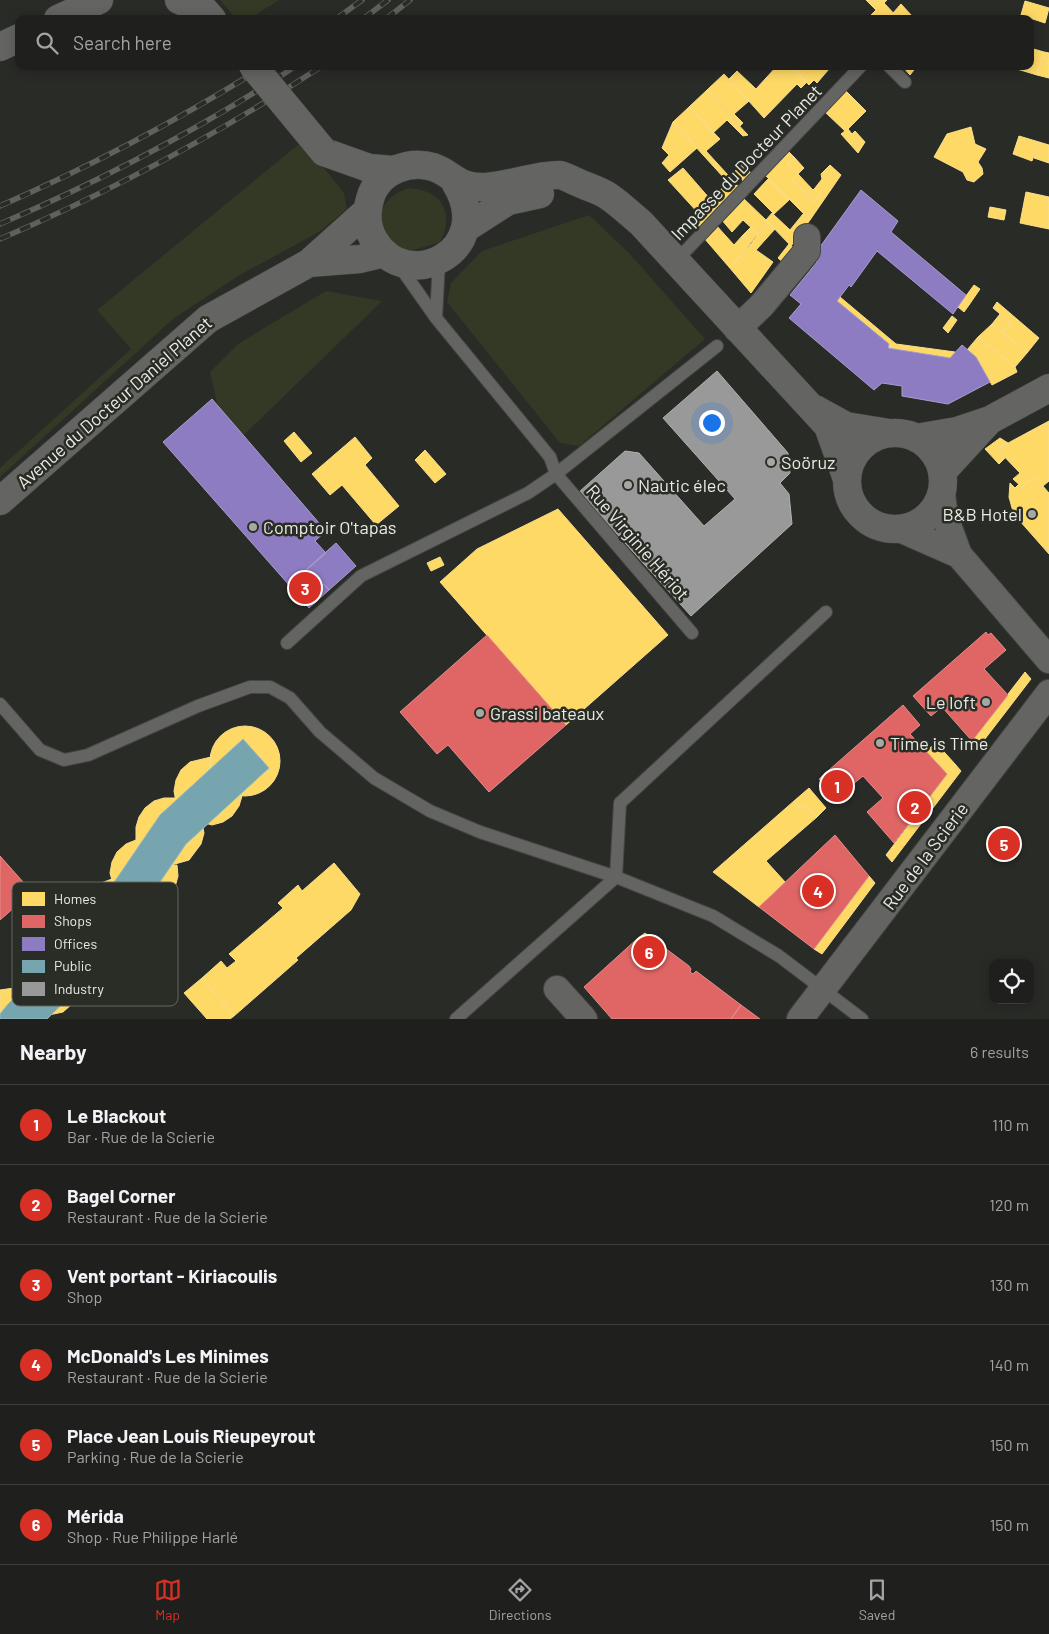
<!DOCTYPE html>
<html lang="en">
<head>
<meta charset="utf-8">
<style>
	body { margin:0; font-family:Barlow,sans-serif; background:#272826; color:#f1f3f6 }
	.controls { position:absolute; right:15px; bottom:15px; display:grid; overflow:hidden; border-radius:10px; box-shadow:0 2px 12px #0003 }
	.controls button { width:45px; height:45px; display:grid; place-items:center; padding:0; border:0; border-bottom:1px solid #3c3e3b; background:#1f201d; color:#f1f3f6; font:25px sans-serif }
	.you { position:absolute; left:711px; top:422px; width:18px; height:18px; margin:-12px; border:4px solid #fff; border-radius:50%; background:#1a73e8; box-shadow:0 0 0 8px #1a73e833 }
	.badge { display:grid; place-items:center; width:32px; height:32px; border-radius:50%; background:#d93025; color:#fff; font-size:16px; font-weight:700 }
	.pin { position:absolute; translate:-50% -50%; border:2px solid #fff; box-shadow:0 1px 5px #0006 }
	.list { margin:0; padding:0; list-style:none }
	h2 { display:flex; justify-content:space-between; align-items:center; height:65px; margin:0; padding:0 20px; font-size:21px }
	h2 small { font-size:16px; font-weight:400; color:#a1a3a4 }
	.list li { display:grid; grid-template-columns:32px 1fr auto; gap:15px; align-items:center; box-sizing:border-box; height:80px; padding:0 20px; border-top:1px solid #3c3e3b }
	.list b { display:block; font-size:19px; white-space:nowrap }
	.list p { margin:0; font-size:16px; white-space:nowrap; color:#a1a3a4 }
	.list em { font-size:16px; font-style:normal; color:#a1a3a4 }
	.icon { flex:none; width:28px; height:28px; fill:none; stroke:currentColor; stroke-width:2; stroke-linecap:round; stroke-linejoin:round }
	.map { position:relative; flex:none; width:1049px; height:1019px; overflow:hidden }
	.search { position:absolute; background:#1f201d; box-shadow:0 2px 12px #0003; left:15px; right:15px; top:15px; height:55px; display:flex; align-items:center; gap:12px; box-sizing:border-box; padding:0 18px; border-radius:10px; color:#a1a3a4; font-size:19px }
	.sheet { height:545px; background:#1f201d }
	nav { display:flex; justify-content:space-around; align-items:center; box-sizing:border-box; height:70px; border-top:1px solid #3c3e3b; background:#1f201d; font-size:14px; color:#a1a3a4 }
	nav a { display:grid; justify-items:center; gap:2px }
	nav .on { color:#d93025 }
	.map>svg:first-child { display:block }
	.green { fill:#333925 }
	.homes { fill:#ffd966; stroke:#f8de8c }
	.shops { fill:#e06666; stroke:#e38e8c }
	.offices { fill:#8e7cc3; stroke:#a99dce }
	.public { fill:#76a5af; stroke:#98bac0 }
	.industry { fill:#999; stroke:#b1b2b0 }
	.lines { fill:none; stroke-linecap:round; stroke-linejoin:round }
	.service-casing { stroke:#454743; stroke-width:14 }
	.minor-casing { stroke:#454743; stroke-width:28 }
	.tertiary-casing { stroke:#454743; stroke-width:29 }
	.service { stroke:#646562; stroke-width:12 }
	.minor { stroke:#646562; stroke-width:26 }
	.tertiary { stroke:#646562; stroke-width:28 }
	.rail-casing { stroke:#5f615e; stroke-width:5.5 }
	.rail { stroke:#2a2d25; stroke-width:4; stroke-dasharray:11; stroke-linecap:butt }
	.tertiary-bridge-casing { stroke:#454743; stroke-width:29; stroke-linecap:butt }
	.tertiary-bridge { stroke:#646562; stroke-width:28 }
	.poi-dot { fill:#a6a8a3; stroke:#2a2d25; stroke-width:2 }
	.labels { text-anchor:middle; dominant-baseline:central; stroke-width:5; stroke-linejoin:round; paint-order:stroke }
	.street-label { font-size:18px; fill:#e9ebe6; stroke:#2a2d25 }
	.poi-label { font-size:18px; fill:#e9ebe6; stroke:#2a2d25; text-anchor:start }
	.key { fill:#2a2d25; stroke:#63665f; stroke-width:1 }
	.key-label { font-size:14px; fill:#e9ebe6 }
</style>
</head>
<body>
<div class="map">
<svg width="1049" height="1019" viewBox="0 0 1049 1019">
	<rect width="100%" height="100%" fill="#292b27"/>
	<!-- green -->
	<path class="green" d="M220,0H279L249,19H236Z
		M299,144L315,157L344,193L347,209L319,232L238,276L173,319L0,477V468L131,349L97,310Z
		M409,188C442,190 455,213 440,242L404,253C371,237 372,199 409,188Z
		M589,215L629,253L705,339L579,446L560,443L447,302L451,283L482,251Z
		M326,291L382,301L243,436L218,407L210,372L238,344Z"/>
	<!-- homes -->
	<path class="homes" d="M866,0H887L884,3L899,19H867L876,10Z
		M1025,1L1049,8L1045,23L1021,15Z
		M901,4L912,16L909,19H899L893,13Z
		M1030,48L1044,52L1037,75L1007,66H1030Z
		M1044,52L1049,53V78L1037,75Z
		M777,66H790L807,82L801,88L797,84L764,118L729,79L737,71L756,89Z
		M793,66H826L829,69L817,83L814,80L809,85L792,68Z
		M902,66H917L910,75Z
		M724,74L749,101L734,114L743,123L740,126L707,90Z
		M707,90L731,117L748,135L743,136L727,120L713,133L689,107Z
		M846,91L866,111L848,129L852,134L855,131L865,142L858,153L841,134L845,131L825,112Z
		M689,107L720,139L706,151L738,186L735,190L673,122Z
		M673,122L697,148L670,172L662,163L669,155L662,148Z
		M971,127L975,144L986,149L978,162L982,168L983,174L974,182L967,180L963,172L934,157L947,134Z
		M1019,136L1039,142L1032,161L1013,154Z
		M1039,142L1049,145V163L1034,158Z
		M788,151L794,157L787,164L798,174L792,180L814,202L821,194L815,188L822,179L821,174L830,165L841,175L810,220L764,174Z
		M794,157L804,168L798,174L787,164Z
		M743,164L751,173L743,181L734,172Z
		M683,168L717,207L698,230L692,224L700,215L668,180Z
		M798,174L813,190L815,188L821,194L814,202L792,180Z
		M768,179L789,200L774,214L754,194Z
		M728,182L735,190L717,207L711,199Z
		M1026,192L1049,197V229L1020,223Z
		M742,197L768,222L758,234L743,220L732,232L721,219Z
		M990,207L1006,210L1004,220L988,217Z
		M772,213L790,230L803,214L810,220L791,246L766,220Z
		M768,222L775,229L756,250L773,262L751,293L729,267L743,254Z
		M716,225L734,245L743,235L751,242L743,254L729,267L704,238Z
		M751,227L758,234L751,242L743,235Z
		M789,244L798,251L787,266L778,258Z
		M974,285L980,289L969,305L963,300Z
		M840,297L896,344L955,352L950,358L888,348L889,344L837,301Z
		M963,300L969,305L964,312L958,307Z
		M997,302L1039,338L1027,353L1003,333L1011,323L993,308Z
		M1000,314L1011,323L1003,333L992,324Z
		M952,316L957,320L948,333L943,328Z
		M992,324L1027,353L1015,367L978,337Z
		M978,337L1015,367L1017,372L992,385L976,357L967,350Z
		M1049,421V481L1043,486L1034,476L1022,487L1013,479L1020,473L997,449Z
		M294,432L312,453L301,462L284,441Z
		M355,437L372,458L365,465L399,506L376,525L342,485L330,495L312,474Z
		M1000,438L1008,443L997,449L1005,458L999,464L985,449Z
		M425,450L446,474L435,483L415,460Z
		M1034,476L1049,493V554L1019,520L1012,508L1009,497L1010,483L1015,488L1019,484L1022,487Z
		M558,509L668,635L566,725L440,582L477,549Z
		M440,557L444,565L431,571L427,563Z
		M1025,672L1031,679L978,748L972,741Z
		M210 761a35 35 0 1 1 70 0a35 35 0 1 1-70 0Z
		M936,743L955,764L947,774L926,751Z
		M211,757L210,764L213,775L219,785L229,792L242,796L239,806L232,816L223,822L212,825L190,819L182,812L176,802L174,791L176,780L181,770L190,762Z
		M955,764L961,771L892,862L886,855Z
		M809,788L826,808L817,817L806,805L801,809L794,801Z
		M164,798H175L182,812L190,819L202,823L204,833L201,844L189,860L168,866L147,858L136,840V827L139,817L145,808L154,801Z
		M794,801L801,809L806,805L817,817L766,861L786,883L759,907L713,872Z
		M136,840L147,858L168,866L177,865L178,876L175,887L169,897L150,906H138L127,902L118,894L113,884L110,873L112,862L117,852L126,844Z
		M334,863L360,894L351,910L296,958L298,960L234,1016L202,978L221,961L227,968L236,961L229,954L283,908L278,903L298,885L302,891Z
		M869,876L875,883L822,954L814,949Z
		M112,879L118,894L127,902L138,906H150V917L147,928L140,937L131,943L120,946L98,940L90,932L85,919L86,900L92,890L101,883Z
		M645,933L653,939L648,946L638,938Z
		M48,952L50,963L55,972L64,980L78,984L76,995L71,1005L63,1012L44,1016L31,1013L22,1006L14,988L15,976L19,966L37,953Z
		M202,978L234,1016L230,1019H207L184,993Z
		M14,988L22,1006L31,1013L44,1016V1019H0V990Z"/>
	<!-- shops -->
	<path class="shops" d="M986,632L988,635L991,633L1006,650L984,669L1008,695L972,741L942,707L931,716L913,696Z
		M487,635L566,725L489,792L448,745L437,754L400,712Z
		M903,705L920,725L910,734L947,774L894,843L867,812L883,798L863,776L847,789L829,770Z
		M829,770L847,789L836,799L819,779Z
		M835,835L869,876L814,949L759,907Z
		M0,856L32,892L0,920Z
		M638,938L648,946L653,939L689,966L691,969L690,972L693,974L696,971L741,1005L731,1019H612L584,987Z
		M741,1005L760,1019H731Z"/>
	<!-- offices -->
	<path class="offices" d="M861,190L898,221L891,232L966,295L953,314L877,251L851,287L849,285L837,301L889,344L888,348L950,358L962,345L976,357L990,382L948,404L902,396V386L882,383L874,390L789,318L801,304L790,295L817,262L812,258Z
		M212,399L326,531L315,541L326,553L289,585L163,442Z
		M336,543L356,566L329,590L324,584L301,599L289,585Z
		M324,584L329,590L309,608L301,599Z"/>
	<!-- public -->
	<path class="public" d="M243,739L269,768L186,844L106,961L47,1019H0V1014L8,1004L76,938L160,815Z"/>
	<!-- industry -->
	<path class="industry" d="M717,371L788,453L790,473L780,483L789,494L792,524L691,616L579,492L625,451L639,453L704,526L735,499L663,418Z"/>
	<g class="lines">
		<defs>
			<path id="service" d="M889,66L905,82
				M676,261L861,66
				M398,264L436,318L550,457L556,474L692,633
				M436,318L439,261
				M287,643L361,576L528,493L556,474L717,346
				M0,704L40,750L64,760L88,755L198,706L250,687H270L290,698L320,732L374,778L430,811L480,832L616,877L713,916L779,956L862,1019
				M456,1019L616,877L620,803L826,612"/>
			<path id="minor" d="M737,329L762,305L807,251V237
				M942,495L945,517L959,555L1049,660
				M900,529L959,555
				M557,989L584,1019
				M800,1019L1049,693"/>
			<path id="tertiary" d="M179,0L205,11L212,19
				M58,19L99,0
				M0,47L19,38
				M324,152L369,168L394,170
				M455,182C498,251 406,296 374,240C365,225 366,209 372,193C382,170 410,160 433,167C454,174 456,188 485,187C507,186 539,174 560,175C565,176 572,180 577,182C587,187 599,190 608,196C620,204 630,214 641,223L828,426L847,479
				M466,228L508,201L540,194
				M309,263L360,259L385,253
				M815,409L846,426L889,433
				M847 481a48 48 0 1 1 96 0a48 48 0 1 1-96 0Z
				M916,438L957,431L990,420L1049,388
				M943,471L987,423
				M0,501L208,319L309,263L367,211"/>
		</defs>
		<!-- service casing -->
		<use href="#service" class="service-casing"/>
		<!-- minor casing -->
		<use href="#minor" class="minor-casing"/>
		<!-- tertiary casing -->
		<use href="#tertiary" class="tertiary-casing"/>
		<!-- service -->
		<use href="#service" class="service"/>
		<!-- minor -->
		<use href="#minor" class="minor"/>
		<!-- tertiary -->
		<use href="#tertiary" class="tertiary"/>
		<defs>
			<path id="rail" d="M336,19L362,0
				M363,19L388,0
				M386,19L410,0
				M0,206C92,166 180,119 265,66
				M0,224C103,180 202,128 296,66
				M0,239C112,191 220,133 322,66"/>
		</defs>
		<!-- rail casing -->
		<use href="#rail" class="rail-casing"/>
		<!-- rail -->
		<use href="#rail" class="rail"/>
		<defs>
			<path id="tertiary-bridge" d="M253,66L324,152"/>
		</defs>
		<!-- tertiary-bridge casing -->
		<use href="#tertiary-bridge" class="tertiary-bridge-casing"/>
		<!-- tertiary-bridge -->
		<use href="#tertiary-bridge" class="tertiary-bridge"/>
	</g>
	<!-- markers -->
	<g class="poi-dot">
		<circle cx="771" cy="462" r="5"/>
		<circle cx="628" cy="485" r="5"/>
		<circle cx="1032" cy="514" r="5"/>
		<circle cx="253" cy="527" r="5"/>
		<circle cx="986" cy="702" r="5"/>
		<circle cx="480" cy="713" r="5"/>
		<circle cx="880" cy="743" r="5"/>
	</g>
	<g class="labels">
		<!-- street labels -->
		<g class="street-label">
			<text transform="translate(746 162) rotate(-46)">Impasse du Docteur Planet</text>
			<text transform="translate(114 402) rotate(-41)">Avenue du Docteur Daniel Planet</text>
			<text transform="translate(638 542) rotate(49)">Rue Virginie Hériot</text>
			<text transform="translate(925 856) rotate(-53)">Rue de la Scierie</text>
		</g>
		<!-- poi labels -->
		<g class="poi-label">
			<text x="781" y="462">Soöruz</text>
			<text x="638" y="485">Nautic élec</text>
			<text x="1022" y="514" text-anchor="end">B&amp;B Hotel</text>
			<text x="263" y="527">Comptoir O'tapas</text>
			<text x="976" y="702" text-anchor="end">Le loft</text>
			<text x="490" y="713">Grassi bateaux</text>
			<text x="890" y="743">Time is Time</text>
		</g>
	</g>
	<!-- legend -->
	<rect x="12" y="882" width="166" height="124" rx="8" class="key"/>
	<rect x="22" y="892" width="23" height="14" fill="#ffd966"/>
	<rect x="22" y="915" width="23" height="13" fill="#e06666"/>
	<rect x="22" y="937" width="23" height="14" fill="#8e7cc3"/>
	<rect x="22" y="960" width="23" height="13" fill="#76a5af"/>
	<rect x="22" y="982" width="23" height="14" fill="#999"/>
	<g class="key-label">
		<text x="54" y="904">Homes</text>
		<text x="54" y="926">Shops</text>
		<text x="54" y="949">Offices</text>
		<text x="54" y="971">Public</text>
		<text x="54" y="994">Industry</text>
	</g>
</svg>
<div class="controls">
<button><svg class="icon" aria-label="locate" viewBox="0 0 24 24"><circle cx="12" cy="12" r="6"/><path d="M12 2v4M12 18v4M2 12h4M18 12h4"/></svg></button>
</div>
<div class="you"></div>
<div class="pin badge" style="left:837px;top:786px">1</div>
<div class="pin badge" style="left:915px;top:807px">2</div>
<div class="pin badge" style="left:305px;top:588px">3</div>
<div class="pin badge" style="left:818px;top:891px">4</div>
<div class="pin badge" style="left:1004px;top:844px">5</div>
<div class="pin badge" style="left:649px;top:952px">6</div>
<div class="search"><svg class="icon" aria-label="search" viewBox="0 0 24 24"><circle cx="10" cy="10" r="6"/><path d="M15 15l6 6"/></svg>Search here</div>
</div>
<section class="sheet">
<h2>Nearby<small>6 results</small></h2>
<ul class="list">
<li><span class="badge">1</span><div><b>Le Blackout</b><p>Bar · Rue de la Scierie</p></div><em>110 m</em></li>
<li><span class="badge">2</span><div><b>Bagel Corner</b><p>Restaurant · Rue de la Scierie</p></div><em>120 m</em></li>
<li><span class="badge">3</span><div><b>Vent portant - Kiriacoulis</b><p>Shop</p></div><em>130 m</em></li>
<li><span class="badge">4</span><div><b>McDonald's Les Minimes</b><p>Restaurant · Rue de la Scierie</p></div><em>140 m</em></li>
<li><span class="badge">5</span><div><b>Place Jean Louis Rieupeyrout</b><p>Parking · Rue de la Scierie</p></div><em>150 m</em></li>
<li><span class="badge">6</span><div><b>Mérida</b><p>Shop · Rue Philippe Harlé</p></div><em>150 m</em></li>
</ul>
</section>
<nav>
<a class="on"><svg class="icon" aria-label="map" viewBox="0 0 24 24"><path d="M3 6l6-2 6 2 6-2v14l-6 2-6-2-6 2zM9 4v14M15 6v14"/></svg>Map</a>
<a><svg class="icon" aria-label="directions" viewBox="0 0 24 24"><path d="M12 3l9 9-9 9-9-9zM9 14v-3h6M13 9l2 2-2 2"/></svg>Directions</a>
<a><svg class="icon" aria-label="saved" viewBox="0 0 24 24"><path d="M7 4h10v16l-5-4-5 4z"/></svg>Saved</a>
</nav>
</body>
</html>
